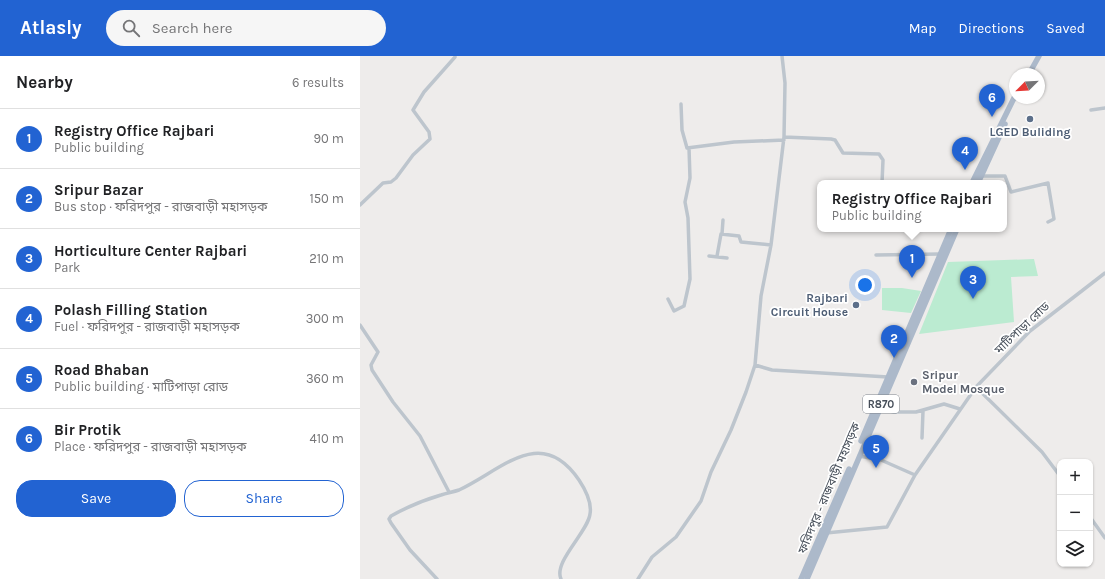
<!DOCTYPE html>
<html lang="en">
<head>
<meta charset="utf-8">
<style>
	body { margin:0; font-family:Karla,"Noto Sans Bengali",sans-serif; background:#f6f6f6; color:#202124 }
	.controls { position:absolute; right:12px; bottom:12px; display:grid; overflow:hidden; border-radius:8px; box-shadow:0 1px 3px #0004 }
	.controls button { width:36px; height:36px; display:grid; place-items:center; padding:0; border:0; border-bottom:1px solid #e0e0e0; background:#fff; color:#202124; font:20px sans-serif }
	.compass { position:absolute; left:649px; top:12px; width:36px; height:36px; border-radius:50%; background:#fff; box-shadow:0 1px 3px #0004; rotate:246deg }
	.you { position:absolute; left:505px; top:229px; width:14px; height:14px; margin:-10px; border:3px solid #fff; border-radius:50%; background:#1a73e8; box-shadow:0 0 0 6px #1a73e833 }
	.badge { display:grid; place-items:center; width:26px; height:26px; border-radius:50%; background:#2263d2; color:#fff; font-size:13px; font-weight:700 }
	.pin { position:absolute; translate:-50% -33px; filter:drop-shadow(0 1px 2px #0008) }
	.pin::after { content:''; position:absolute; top:21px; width:14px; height:12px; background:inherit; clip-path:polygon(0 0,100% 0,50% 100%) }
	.popup { position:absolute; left:457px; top:124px; width:190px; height:52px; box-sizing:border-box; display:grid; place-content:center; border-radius:8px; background:#fff; filter:drop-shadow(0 1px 3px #0005); font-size:13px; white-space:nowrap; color:#757577 }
	.popup b { font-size:15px; color:#202124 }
	.popup::after { content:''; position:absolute; left:50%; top:100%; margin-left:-8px; border:8px solid transparent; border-top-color:#fff }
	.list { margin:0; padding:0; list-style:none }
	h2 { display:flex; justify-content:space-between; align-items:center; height:52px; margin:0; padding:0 16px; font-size:17px }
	h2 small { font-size:13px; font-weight:400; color:#757577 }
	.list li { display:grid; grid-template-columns:26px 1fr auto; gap:12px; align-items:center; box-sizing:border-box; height:60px; padding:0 16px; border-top:1px solid #e0e0e0 }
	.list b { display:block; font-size:15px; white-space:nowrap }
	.list p { margin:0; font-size:13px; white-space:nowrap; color:#757577 }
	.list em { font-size:13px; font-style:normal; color:#757577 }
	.actions { display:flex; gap:8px; padding:12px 16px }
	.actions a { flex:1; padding:9px 0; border:1px solid #2263d2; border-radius:16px; text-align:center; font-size:14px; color:#2263d2 }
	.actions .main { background:#2263d2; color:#fff }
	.icon { flex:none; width:22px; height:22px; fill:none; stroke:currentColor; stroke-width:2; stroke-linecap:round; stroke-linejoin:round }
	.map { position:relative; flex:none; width:745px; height:523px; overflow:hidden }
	header { display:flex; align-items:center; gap:24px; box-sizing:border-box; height:56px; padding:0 20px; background:#2263d2; color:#fff }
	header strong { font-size:19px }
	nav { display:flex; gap:22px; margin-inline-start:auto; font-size:14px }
	.search { width:280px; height:36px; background:#f6f6f6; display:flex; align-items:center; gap:10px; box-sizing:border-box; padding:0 14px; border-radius:22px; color:#757577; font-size:15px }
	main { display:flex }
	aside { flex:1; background:#fff }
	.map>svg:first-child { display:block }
	.green { fill:#bbebd1 }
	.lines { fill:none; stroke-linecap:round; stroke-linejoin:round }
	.street { stroke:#bdc5cd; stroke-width:3.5 }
	.primary { stroke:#acb9ca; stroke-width:5.5 }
	.service-dot { fill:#5c6f8a; stroke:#fff; stroke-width:1.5 }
	.worship-dot { fill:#6b7280; stroke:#fff; stroke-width:1.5 }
	.labels { text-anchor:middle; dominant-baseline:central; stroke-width:3.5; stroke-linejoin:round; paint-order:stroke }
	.shield { fill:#fff; stroke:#7d828a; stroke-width:1 }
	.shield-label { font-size:11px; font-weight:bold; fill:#454d58 }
	.service-label { font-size:12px; font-weight:bold; fill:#4e5e75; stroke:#fff }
	.street-label { font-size:12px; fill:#454d58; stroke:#fff }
	.worship-label { font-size:12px; font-weight:bold; fill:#5b616d; stroke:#fff; text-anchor:start }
</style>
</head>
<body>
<header>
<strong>Atlasly</strong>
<div class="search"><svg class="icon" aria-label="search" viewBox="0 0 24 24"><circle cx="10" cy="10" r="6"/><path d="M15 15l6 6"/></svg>Search here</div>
<nav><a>Map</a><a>Directions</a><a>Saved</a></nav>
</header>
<main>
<aside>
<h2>Nearby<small>6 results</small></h2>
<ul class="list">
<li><span class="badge">1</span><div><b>Registry Office Rajbari</b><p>Public building</p></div><em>90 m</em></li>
<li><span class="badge">2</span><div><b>Sripur Bazar</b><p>Bus stop · ফরিদপুর - রাজবাড়ী মহাসড়ক</p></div><em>150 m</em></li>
<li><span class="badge">3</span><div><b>Horticulture Center Rajbari</b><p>Park</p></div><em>210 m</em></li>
<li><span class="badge">4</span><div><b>Polash Filling Station</b><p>Fuel · ফরিদপুর - রাজবাড়ী মহাসড়ক</p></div><em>300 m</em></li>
<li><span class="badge">5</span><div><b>Road Bhaban</b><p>Public building · মাটিপাড়া রোড</p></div><em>360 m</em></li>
<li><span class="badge">6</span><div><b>Bir Protik</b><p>Place · ফরিদপুর - রাজবাড়ী মহাসড়ক</p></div><em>410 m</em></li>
</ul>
<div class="actions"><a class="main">Save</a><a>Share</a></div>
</aside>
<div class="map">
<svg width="745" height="523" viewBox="0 0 745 523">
	<rect width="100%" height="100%" fill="#eeeceb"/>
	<!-- green -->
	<path class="green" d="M674,203L678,220L651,221L654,266L559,278L588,206Z
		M522,232H542L561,235L551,257L522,254Z"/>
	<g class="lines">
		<!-- street -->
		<path class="street" d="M321,48L322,74L327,92L374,86L424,84
			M731,54L745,52
			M424,81L471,83L475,84L483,97L519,98L523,104L522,127
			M621,120H645L651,136L688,127L694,163L688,166
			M0,149L23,127L31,126L36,122L53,99L70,83L69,76L53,54L64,36L95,1
			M362,178L363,164
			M516,199L580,198
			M349,200L367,202
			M357,200L361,178L379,180L381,186L411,189
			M308,243L314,255L324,250L330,223L328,162L325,146L330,122L329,92
			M0,269L18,296L11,309L12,314L33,346L60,380L89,436
			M395,309L412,314L528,321
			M616,331L682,396L700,420
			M519,352L534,356H556L584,348L600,353
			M562,382L563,355
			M499,400L521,404L555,419L616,331L670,275L745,217
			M730,461L745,482
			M466,477L527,471L555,419
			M77,523L50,494L31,467L29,463L31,460C47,451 64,444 81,439C87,437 93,436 99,434C142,414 181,368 219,424C225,433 232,447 230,458C228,476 193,506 201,523
			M278,523L292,501L316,481L341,445L351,416L371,374L386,336L395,309L401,240L411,189L424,81L425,27L422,0"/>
		<!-- primary -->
		<path class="primary" d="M669,18L679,0
			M612,127L655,40
			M618,127L645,68
			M501,385L591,173
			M441,523L489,413
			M447,523L597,173"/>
	</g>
	<!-- markers -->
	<g class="service-dot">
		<circle cx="670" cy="63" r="4"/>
		<circle cx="496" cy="249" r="4"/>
	</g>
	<circle class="worship-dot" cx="554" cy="326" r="4"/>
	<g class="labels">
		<!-- shield labels -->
		<rect class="shield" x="503" y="339" width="36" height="18" rx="3"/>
		<g class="shield-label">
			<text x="521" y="348">R870</text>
		</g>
		<!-- service labels -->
		<g class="service-label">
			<text x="670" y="76">LGED Buliding</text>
			<text x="488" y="242" text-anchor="end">Rajbari<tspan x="488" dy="14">Circuit House</tspan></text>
		</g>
		<!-- street labels -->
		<g class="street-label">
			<text transform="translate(662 272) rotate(-43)">মাটিপাড়া রোড</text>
			<text transform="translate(469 432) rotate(-67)">ফরিদপুর - রাজবাড়ী মহাসড়ক</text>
		</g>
		<!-- worship labels -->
		<g class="worship-label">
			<text x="562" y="319">Sripur<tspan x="562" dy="14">Model Mosque</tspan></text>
		</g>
	</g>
</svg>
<div class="controls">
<button>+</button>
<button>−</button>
<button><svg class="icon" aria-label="layers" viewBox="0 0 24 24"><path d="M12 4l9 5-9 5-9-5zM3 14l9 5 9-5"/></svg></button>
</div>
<svg class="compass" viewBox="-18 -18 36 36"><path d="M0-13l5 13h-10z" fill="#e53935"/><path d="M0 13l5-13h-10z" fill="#757577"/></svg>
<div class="you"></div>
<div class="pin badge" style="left:552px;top:222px">1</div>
<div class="popup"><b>Registry Office Rajbari</b>Public building</div>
<div class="pin badge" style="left:534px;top:302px">2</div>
<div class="pin badge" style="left:613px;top:243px">3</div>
<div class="pin badge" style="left:605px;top:114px">4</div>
<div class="pin badge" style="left:516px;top:412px">5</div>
<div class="pin badge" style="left:632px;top:61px">6</div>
</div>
</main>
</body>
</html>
